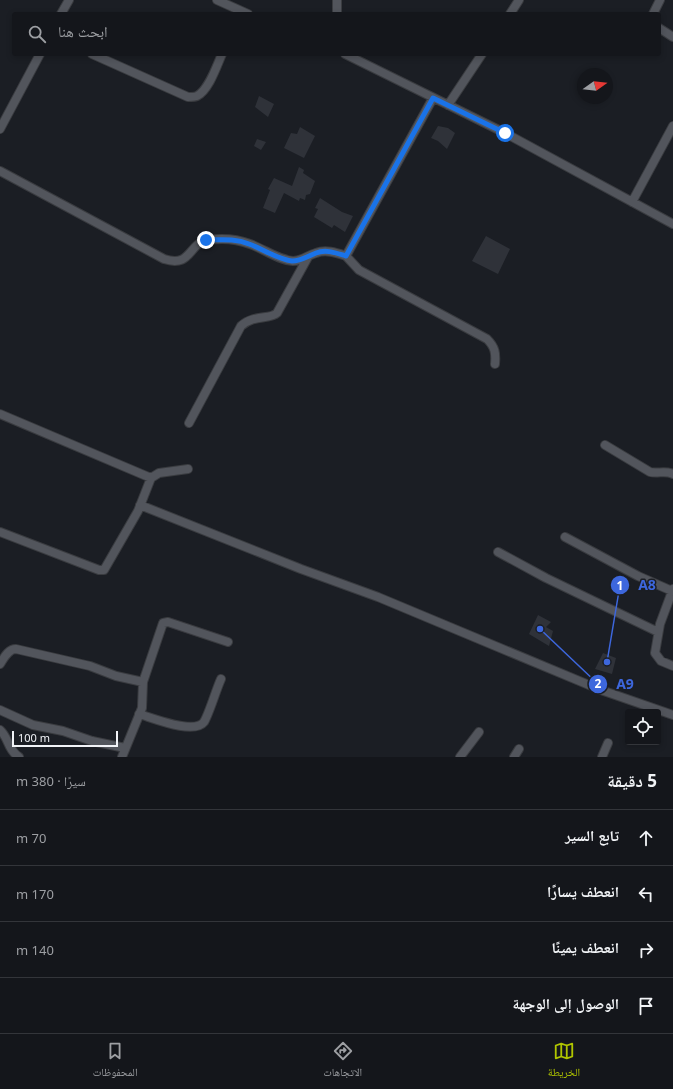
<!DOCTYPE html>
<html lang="ar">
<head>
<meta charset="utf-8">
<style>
	body { margin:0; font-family:"Noto Sans","Noto Naskh Arabic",sans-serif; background:#212328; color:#f1f3f6; direction:rtl }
	.controls { position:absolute; right:12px; bottom:12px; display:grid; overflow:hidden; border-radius:4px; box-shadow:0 2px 6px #0003 }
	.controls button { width:36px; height:36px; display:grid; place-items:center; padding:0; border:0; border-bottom:1px solid #33353a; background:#14161b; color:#f1f3f6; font:20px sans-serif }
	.compass { position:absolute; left:577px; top:68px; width:36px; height:36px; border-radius:50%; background:#14161b; box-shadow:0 2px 6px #0003; rotate:75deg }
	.scale { position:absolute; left:12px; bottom:10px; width:106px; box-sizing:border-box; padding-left:4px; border:2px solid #f1f3f7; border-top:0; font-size:11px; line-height:14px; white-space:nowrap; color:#f1f3f7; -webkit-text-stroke:3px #1b1e24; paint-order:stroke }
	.stop { position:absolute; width:12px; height:12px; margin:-9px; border:3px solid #1a73e8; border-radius:50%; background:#fff }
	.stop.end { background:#1a73e8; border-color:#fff; box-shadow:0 1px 4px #0008 }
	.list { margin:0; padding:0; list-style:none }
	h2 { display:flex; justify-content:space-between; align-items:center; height:52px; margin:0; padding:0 16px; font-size:17px }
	h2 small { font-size:13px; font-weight:400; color:#9d9fa3 }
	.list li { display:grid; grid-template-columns:26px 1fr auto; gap:12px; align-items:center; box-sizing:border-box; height:56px; padding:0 16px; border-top:1px solid #33353a }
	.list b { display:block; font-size:15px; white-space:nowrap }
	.list em { font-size:13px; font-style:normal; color:#9d9fa3 }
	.icon { flex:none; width:22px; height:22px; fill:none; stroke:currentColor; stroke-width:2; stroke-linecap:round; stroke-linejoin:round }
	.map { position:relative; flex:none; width:673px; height:757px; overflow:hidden; direction:ltr }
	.search { position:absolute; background:#14161b; box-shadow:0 2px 6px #0003; left:12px; right:12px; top:12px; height:44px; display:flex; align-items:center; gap:10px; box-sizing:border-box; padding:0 14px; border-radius:4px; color:#9d9fa3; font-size:15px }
	.sheet { height:276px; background:#14161b }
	nav { display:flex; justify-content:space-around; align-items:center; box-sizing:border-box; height:56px; border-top:1px solid #33353a; background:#14161b; font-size:11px; color:#9d9fa3 }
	nav a { display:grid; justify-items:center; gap:2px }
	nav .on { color:#b0c500 }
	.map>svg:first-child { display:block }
	.building { fill:#2f3239 }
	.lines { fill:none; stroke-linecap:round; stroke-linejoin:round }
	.minor-casing { stroke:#3a3c40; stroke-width:10 }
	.minor { stroke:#52555c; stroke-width:8 }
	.route { stroke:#1a73e8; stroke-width:5 }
	.leader { fill:none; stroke:#3d67dd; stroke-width:1.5 }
	.callout-dot { fill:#3d67dd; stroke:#1b1e24; stroke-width:1.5 }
	.mark-label { font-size:12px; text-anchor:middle; font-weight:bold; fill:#fff }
	.callout-label { font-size:14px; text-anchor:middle; font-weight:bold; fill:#3d67dd; stroke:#1b1e24; stroke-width:3; stroke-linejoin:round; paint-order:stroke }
</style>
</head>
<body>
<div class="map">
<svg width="673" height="757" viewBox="0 0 673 757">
	<rect width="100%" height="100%" fill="#1b1e24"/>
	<!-- building -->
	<path class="building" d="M259,96L274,104L268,117L255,107Z
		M438,126L448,128L455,133L447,149L438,141L431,138Z
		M300,127L315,136L304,158L284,148L291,133L297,134Z
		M257,139L266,142L261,150L254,146Z
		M299,167L304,170L303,173L315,181L310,194L306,195L305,200L300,198L299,201L284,193L275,213L263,208L270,190L268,189L274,178L292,186Z
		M320,198L342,212L353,216L345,232L334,225L332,228L314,217L318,209L315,208Z
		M486,236L510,249L498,274L472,261Z
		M538,615L551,622L546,627L553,631L549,646L529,634Z
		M603,653L616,658L612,674L595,669Z"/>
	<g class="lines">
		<defs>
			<path id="minor" d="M217,0L248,14
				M337,0V14
				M61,14L69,0
				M510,14L519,0
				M653,14L660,0
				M659,28L673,37
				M92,54L188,97C190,97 195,97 197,96C209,90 217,65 222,54
				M345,54L505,133L673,224
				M433,98L346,256L359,270L487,339C495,347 496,353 495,364
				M448,105L482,54
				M0,129L40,54
				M0,171L164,259C192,268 188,243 208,240C221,238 237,239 250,244C264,249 278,260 293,261C302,261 308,255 316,253C326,249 337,253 346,256
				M632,202L673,126
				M0,414L151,478
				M189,423L241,326C254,314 270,320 277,313L308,257
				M605,445L650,472C658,474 665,470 673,474
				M140,505L301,569L378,597L601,690L673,715
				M0,532L99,570H104L138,511L151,478L159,473L188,469
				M565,537L638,576L672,591
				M498,552L546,578L658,632
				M673,589L660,624L655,653L661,661L673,666
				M0,664C4,658 8,649 16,649L90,666L116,676L143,682
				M0,710L33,725L63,731L92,741L125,748
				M139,714C153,718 194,735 204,722C209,714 216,690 221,679
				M0,730C9,738 7,749 19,757
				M122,757L142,708L143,682L163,623L168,622L228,642
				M460,757L479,732
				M514,757L519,749
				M602,757L608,743"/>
		</defs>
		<!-- minor casing -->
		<use href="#minor" class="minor-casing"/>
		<!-- minor -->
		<use href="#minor" class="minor"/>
	</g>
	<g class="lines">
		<!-- route -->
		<path class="route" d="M206,240C220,240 235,238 249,244C263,249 277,259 292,261C301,261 308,256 316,253C326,249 336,253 346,256L433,98L505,133"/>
	</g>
	<!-- callouts -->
	<path class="leader" d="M607 662L620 585M540 629L598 684"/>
	<g class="callout-dot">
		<circle cx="607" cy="662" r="4"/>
		<circle cx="540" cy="629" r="4"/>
		<circle cx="620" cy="585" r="10"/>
		<circle cx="598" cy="684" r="10"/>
	</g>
	<g class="mark-label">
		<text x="620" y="590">1</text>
		<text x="598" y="688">2</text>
	</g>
	<g class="callout-label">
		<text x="647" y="590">A8</text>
		<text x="625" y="689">A9</text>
	</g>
</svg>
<div class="controls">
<button><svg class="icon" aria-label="locate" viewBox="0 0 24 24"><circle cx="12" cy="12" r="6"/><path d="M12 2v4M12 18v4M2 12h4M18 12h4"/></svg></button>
</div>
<svg class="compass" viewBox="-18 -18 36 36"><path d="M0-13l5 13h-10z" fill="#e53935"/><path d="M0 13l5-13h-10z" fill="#9d9fa3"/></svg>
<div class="scale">100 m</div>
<div class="stop" style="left:505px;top:133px"></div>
<div class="stop end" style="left:206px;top:240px"></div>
<div class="search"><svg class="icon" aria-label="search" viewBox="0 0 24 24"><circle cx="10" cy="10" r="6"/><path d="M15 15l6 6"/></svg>ابحث هنا</div>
</div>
<section class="sheet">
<h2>5 دقيقة<small>سيرًا · 380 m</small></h2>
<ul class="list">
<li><svg class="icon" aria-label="ahead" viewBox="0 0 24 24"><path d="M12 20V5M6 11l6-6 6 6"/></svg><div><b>تابع السير</b></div><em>70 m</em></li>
<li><svg class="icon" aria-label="left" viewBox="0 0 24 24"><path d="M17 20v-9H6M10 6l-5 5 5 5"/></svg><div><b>انعطف يسارًا</b></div><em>170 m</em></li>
<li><svg class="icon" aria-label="right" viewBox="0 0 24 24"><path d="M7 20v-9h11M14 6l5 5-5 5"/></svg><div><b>انعطف يمينًا</b></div><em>140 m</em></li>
<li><svg class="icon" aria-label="arrive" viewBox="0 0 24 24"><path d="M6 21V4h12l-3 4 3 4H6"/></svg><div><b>الوصول إلى الوجهة</b></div></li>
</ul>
</section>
<nav>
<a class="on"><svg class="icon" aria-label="map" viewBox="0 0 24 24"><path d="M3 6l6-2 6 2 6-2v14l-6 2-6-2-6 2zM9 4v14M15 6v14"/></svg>الخريطة</a>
<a><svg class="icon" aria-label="directions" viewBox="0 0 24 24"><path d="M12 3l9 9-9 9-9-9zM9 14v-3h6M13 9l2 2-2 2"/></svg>الاتجاهات</a>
<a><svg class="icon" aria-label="saved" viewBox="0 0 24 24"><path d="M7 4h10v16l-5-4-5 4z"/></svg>المحفوظات</a>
</nav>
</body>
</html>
